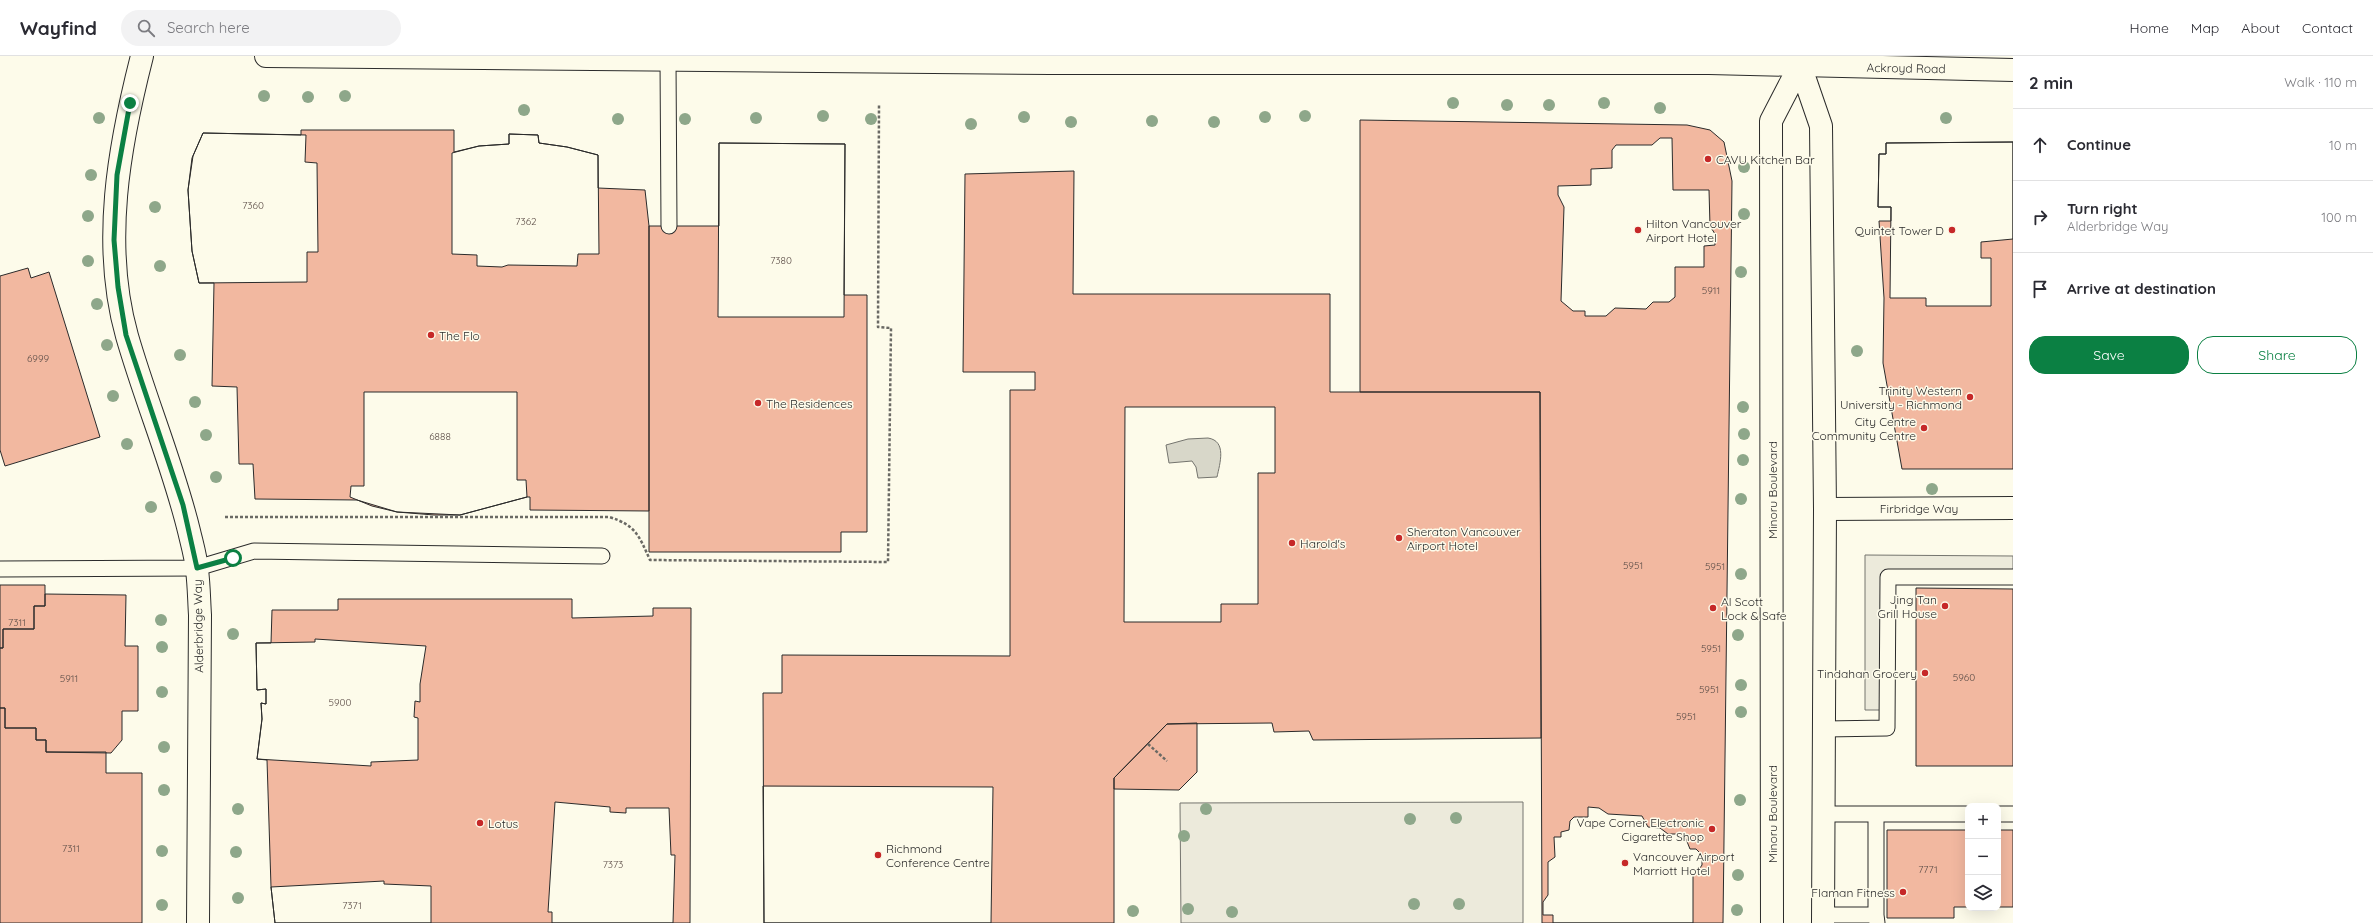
<!DOCTYPE html>
<html lang="en">
<head>
<meta charset="utf-8">
<style>
	body { margin:0; font-family:Quicksand,sans-serif; background:#f2f2f3; color:#2b2b33 }
	.controls { position:absolute; right:12px; bottom:12px; display:grid; overflow:hidden; border-radius:8px; box-shadow:0 4px 16px #0002 }
	.controls button { width:36px; height:36px; display:grid; place-items:center; padding:0; border:0; border-bottom:1px solid #e1e1e2; background:#fff; color:#2b2b33; font:20px sans-serif }
	.stop { position:absolute; width:12px; height:12px; margin:-9px; border:3px solid #0b8043; border-radius:50%; background:#fff }
	.stop.end { background:#0b8043; border-color:#fff; box-shadow:0 1px 4px #0008 }
	.list { margin:0; padding:0; list-style:none }
	h2 { display:flex; justify-content:space-between; align-items:center; height:52px; margin:0; padding:0 16px; font-size:17px }
	h2 small { font-size:13px; font-weight:400; color:#7c7c81 }
	.list li { display:grid; grid-template-columns:26px 1fr auto; gap:12px; align-items:center; box-sizing:border-box; height:72px; padding:0 16px; border-top:1px solid #e1e1e2 }
	.list b { display:block; font-size:15px; white-space:nowrap }
	.list p { margin:0; font-size:13px; white-space:nowrap; color:#7c7c81 }
	.list em { font-size:13px; font-style:normal; color:#7c7c81 }
	.actions { display:flex; gap:8px; padding:12px 16px }
	.actions a { flex:1; padding:9px 0; border:1px solid #0b8043; border-radius:16px; text-align:center; font-size:14px; color:#0b8043 }
	.actions .main { background:#0b8043; color:#fff }
	.icon { flex:none; width:22px; height:22px; fill:none; stroke:currentColor; stroke-width:2; stroke-linecap:round; stroke-linejoin:round }
	.map { position:relative; flex:none; width:2013px; height:867px; overflow:hidden }
	header { display:flex; align-items:center; gap:24px; box-sizing:border-box; height:56px; padding:0 20px; background:#fff; border-bottom:1px solid #e1e1e2 }
	header strong { font-size:19px }
	nav { display:flex; gap:22px; margin-inline-start:auto; font-size:14px }
	.search { width:280px; height:36px; background:#f2f2f3; display:flex; align-items:center; gap:10px; box-sizing:border-box; padding:0 14px; border-radius:22px; color:#7c7c81; font-size:15px }
	main { display:flex }
	aside { flex:1; background:#fff }
	.map>svg:first-child { display:block }
	.parking { fill:#eceadb; stroke:#74746e }
	.water { fill:#d8d7c9; stroke:#74746e }
	.building { fill:#f2b8a0; stroke:#2b2b2b; fill-rule:evenodd }
	.lines { fill:none; stroke-linecap:round; stroke-linejoin:round }
	.service-casing { stroke:#2b2b2b; stroke-width:17 }
	.minor-casing { stroke:#2b2b2b; stroke-width:24 }
	.tertiary-casing { stroke:#2b2b2b; stroke-width:24 }
	.path { stroke:#6a6964; stroke-width:2.5; stroke-dasharray:3 2; stroke-linecap:butt }
	.service { stroke:#fdfbea; stroke-width:15 }
	.minor { stroke:#fdfbea; stroke-width:22 }
	.tertiary { stroke:#fdfbea; stroke-width:22 }
	.tree { fill:#8ea78a }
	.route { stroke:#0b8043; stroke-width:5 }
	.poi-dot { fill:#c62828; stroke:#fdfbea; stroke-width:1.5 }
	.labels { text-anchor:middle; dominant-baseline:central; stroke-width:3; stroke-linejoin:round; paint-order:stroke }
	.number-label { font-size:10px; fill:#5d4e48 }
	.street-label { font-size:12px; fill:#2b2b2b; stroke:#fdfbea }
	.poi-label { font-size:12px; fill:#2b2b2b; stroke:#fdfbea; text-anchor:start }
</style>
</head>
<body>
<header>
<strong>Wayfind</strong>
<div class="search"><svg class="icon" aria-label="search" viewBox="0 0 24 24"><circle cx="10" cy="10" r="6"/><path d="M15 15l6 6"/></svg>Search here</div>
<nav><a>Home</a><a>Map</a><a>About</a><a>Contact</a></nav>
</header>
<main>
<div class="map">
<svg width="2013" height="867" viewBox="0 0 2013 867">
	<rect width="100%" height="100%" fill="#fdfbea"/>
	<!-- parking -->
	<path class="parking" d="M1865,499L2013,500V517L1884,518V654H1865Z
		M1523,746V867H1181L1180,747Z"/>
	<!-- water -->
	<path class="water" d="M1208,382C1227,385 1220,407 1217,421L1198,422L1196,411L1192,405L1169,407L1166,389L1188,383Z"/>
	<!-- building -->
	<path class="building" d="M1360,64L1687,69L1710,74L1724,86L1732,125L1723,867H1542L1540,336H1360Z
		M301,74H454V96L479,90L509,88V78L538,79L539,87L567,91L598,99V132L645,134L649,170V455L530,454V441H527L460,459H434L397,456L357,444L255,443L253,408H239L237,331L212,330L214,227H199L192,195L188,134L193,100L203,77L301,79Z
		M203,77L306,79L305,106L317,107L318,196H307V226L199,227L192,195L188,134L192,102Z
		M509,78L538,79L539,87L567,91L598,99L599,198H578L577,210L508,209L502,211L477,210V199L452,198V97L479,90L509,88Z
		M1660,82H1672L1673,134H1709L1710,170L1715,178V189L1704,190V211H1675V241L1669,246H1653L1646,253L1615,252L1606,260H1585V255H1573L1561,245L1564,151L1558,139V130L1591,129V113L1612,112V94L1616,89H1652Z
		M2013,86V413H1902L1883,307L1884,242L1879,165H1891V151H1878L1879,98H1886V87Z
		M2013,86V183L1981,186V202H1991V250H1926V242H1890L1891,151H1878L1879,98H1886V87Z
		M719,87L845,88L844,261H718Z
		M719,87L845,88L844,239H867V476H841V496H649V170H719Z
		M1074,115L1073,238H1330V336H1540L1541,682L1313,684L1309,675L1274,676L1272,667L1167,668L1114,722V867H764L763,637H782V599L1010,600V334H1035V316H963L965,118ZM1125,351H1275V417H1258V548H1221V566H1124Z
		M28,212L31,222L49,216L100,381L5,410L0,394V220Z
		M364,336H517V424H526L527,441L460,459L397,456L372,450L350,441L351,430H364Z
		M0,529H45V550H34V573H3V592H0Z
		M1916,532L2013,533V710H1916Z
		M45,538L126,539L125,590H138V655H122V684L111,697L46,696V684H36V672H5V652H0V592H3V573H34V550H45Z
		M338,543H572V562L653,560V552H691L690,867H275L271,831L267,704L257,703L262,663L261,647L266,648V633L257,634L256,587H271L272,554H338Z
		M315,583L426,590L420,628V646L415,645L414,661L418,662V704L371,706V710L257,703L262,663L261,647L266,648V633L257,634L256,587L315,586Z
		M0,652H5V672H36V684H46V696H106V717H142V867H0Z
		M1197,667V716L1179,734L1114,733V722L1167,668Z
		M763,730L993,731L991,867H764Z
		M555,746L610,751V756L626,757V752H669L671,799H675L673,867H552V856H548Z
		M1588,751L1599,752L1608,758L1642,760L1648,771L1660,772L1668,778H1679L1686,783L1690,793H1696L1702,799V809L1696,818L1693,820V867H1553V859H1543V846L1548,839V806L1555,801L1554,781H1561V776L1569,774L1570,765L1574,761H1588Z
		M1887,774H1968V851H1954V862H1887Z
		M1998,774H2013V851H1998Z
		M384,825V828L431,830V867H275L271,831Z"/>
	<g class="lines">
		<defs>
			<path id="service" d="M668,4L669,170
				M0,513L197,512L254,495L602,500
				M1825,673L1887,672L1888,521H2013
				M1825,758H1968
				M1876,758V859
				M1998,758H2013
				M1823,859H1876L1877,867"/>
			<path id="minor" d="M266,0L1051,7H1709L2013,14
				M1825,453L2013,452"/>
			<path id="tertiary" d="M142,0C119,90 101,188 127,280C146,346 173,409 189,475C192,488 196,501 197,514C199,529 199,544 200,559L198,867
				M1800,0V9L1821,70L1825,453L1823,867
				M1772,867L1771,65L1800,9"/>
		</defs>
		<!-- service casing -->
		<use href="#service" class="service-casing"/>
		<!-- minor casing -->
		<use href="#minor" class="minor-casing"/>
		<!-- tertiary casing -->
		<use href="#tertiary" class="tertiary-casing"/>
		<!-- path -->
		<path class="path" d="M225,461H609C636,469 639,480 650,504L888,506L891,272L878,271L879,49
			M1148,688L1167,705"/>
		<!-- service -->
		<use href="#service" class="service"/>
		<!-- minor -->
		<use href="#minor" class="minor"/>
		<!-- tertiary -->
		<use href="#tertiary" class="tertiary"/>
	</g>
	<!-- trees -->
	<g class="tree">
		<circle cx="264" cy="40" r="6"/>
		<circle cx="345" cy="40" r="6"/>
		<circle cx="308" cy="41" r="6"/>
		<circle cx="1453" cy="47" r="6"/>
		<circle cx="1604" cy="47" r="6"/>
		<circle cx="1507" cy="49" r="6"/>
		<circle cx="1549" cy="49" r="6"/>
		<circle cx="1660" cy="52" r="6"/>
		<circle cx="524" cy="54" r="6"/>
		<circle cx="823" cy="60" r="6"/>
		<circle cx="1305" cy="60" r="6"/>
		<circle cx="1024" cy="61" r="6"/>
		<circle cx="1265" cy="61" r="6"/>
		<circle cx="99" cy="62" r="6"/>
		<circle cx="756" cy="62" r="6"/>
		<circle cx="1946" cy="62" r="6"/>
		<circle cx="618" cy="63" r="6"/>
		<circle cx="685" cy="63" r="6"/>
		<circle cx="871" cy="63" r="6"/>
		<circle cx="1152" cy="65" r="6"/>
		<circle cx="1071" cy="66" r="6"/>
		<circle cx="1214" cy="66" r="6"/>
		<circle cx="971" cy="68" r="6"/>
		<circle cx="1744" cy="111" r="6"/>
		<circle cx="91" cy="119" r="6"/>
		<circle cx="155" cy="151" r="6"/>
		<circle cx="1744" cy="158" r="6"/>
		<circle cx="88" cy="160" r="6"/>
		<circle cx="88" cy="205" r="6"/>
		<circle cx="160" cy="210" r="6"/>
		<circle cx="1741" cy="216" r="6"/>
		<circle cx="97" cy="248" r="6"/>
		<circle cx="107" cy="289" r="6"/>
		<circle cx="1857" cy="295" r="6"/>
		<circle cx="180" cy="299" r="6"/>
		<circle cx="113" cy="340" r="6"/>
		<circle cx="195" cy="346" r="6"/>
		<circle cx="1743" cy="351" r="6"/>
		<circle cx="1744" cy="378" r="6"/>
		<circle cx="206" cy="379" r="6"/>
		<circle cx="127" cy="388" r="6"/>
		<circle cx="1743" cy="404" r="6"/>
		<circle cx="216" cy="421" r="6"/>
		<circle cx="1932" cy="433" r="6"/>
		<circle cx="1741" cy="443" r="6"/>
		<circle cx="151" cy="451" r="6"/>
		<circle cx="1741" cy="518" r="6"/>
		<circle cx="161" cy="564" r="6"/>
		<circle cx="233" cy="578" r="6"/>
		<circle cx="1738" cy="579" r="6"/>
		<circle cx="162" cy="591" r="6"/>
		<circle cx="1741" cy="629" r="6"/>
		<circle cx="162" cy="636" r="6"/>
		<circle cx="1741" cy="656" r="6"/>
		<circle cx="164" cy="691" r="6"/>
		<circle cx="164" cy="734" r="6"/>
		<circle cx="1740" cy="744" r="6"/>
		<circle cx="238" cy="753" r="6"/>
		<circle cx="1206" cy="753" r="6"/>
		<circle cx="1456" cy="762" r="6"/>
		<circle cx="1410" cy="763" r="6"/>
		<circle cx="1184" cy="780" r="6"/>
		<circle cx="162" cy="795" r="6"/>
		<circle cx="236" cy="796" r="6"/>
		<circle cx="1738" cy="819" r="6"/>
		<circle cx="238" cy="842" r="6"/>
		<circle cx="1414" cy="848" r="6"/>
		<circle cx="1459" cy="848" r="6"/>
		<circle cx="162" cy="849" r="6"/>
		<circle cx="1188" cy="853" r="6"/>
		<circle cx="1737" cy="854" r="6"/>
		<circle cx="1133" cy="855" r="6"/>
		<circle cx="1232" cy="856" r="6"/>
	</g>
	<g class="lines">
		<!-- route -->
		<path class="route" d="M130,47L117,119L114,184L118,231L126,279L183,449L197,512L233,502"/>
	</g>
	<!-- markers -->
	<g class="poi-dot">
		<circle cx="1708" cy="103" r="4"/>
		<circle cx="1638" cy="174" r="4"/>
		<circle cx="1952" cy="174" r="4"/>
		<circle cx="431" cy="279" r="4"/>
		<circle cx="1970" cy="341" r="4"/>
		<circle cx="758" cy="347" r="4"/>
		<circle cx="1924" cy="372" r="4"/>
		<circle cx="1399" cy="482" r="4"/>
		<circle cx="1292" cy="487" r="4"/>
		<circle cx="1945" cy="550" r="4"/>
		<circle cx="1713" cy="552" r="4"/>
		<circle cx="1925" cy="617" r="4"/>
		<circle cx="480" cy="767" r="4"/>
		<circle cx="1712" cy="773" r="4"/>
		<circle cx="878" cy="799" r="4"/>
		<circle cx="1625" cy="807" r="4"/>
		<circle cx="1903" cy="836" r="4"/>
	</g>
	<g class="labels">
		<!-- number labels -->
		<g class="number-label">
			<text x="253" y="149">7360</text>
			<text x="526" y="165">7362</text>
			<text x="781" y="204">7380</text>
			<text x="1711" y="234">5911</text>
			<text x="38" y="302">6999</text>
			<text x="440" y="380">6888</text>
			<text x="1633" y="509">5951</text>
			<text x="1715" y="510">5951</text>
			<text x="17" y="566">7311</text>
			<text x="1711" y="592">5951</text>
			<text x="1964" y="621">5960</text>
			<text x="69" y="622">5911</text>
			<text x="1709" y="633">5951</text>
			<text x="340" y="646">5900</text>
			<text x="1686" y="660">5951</text>
			<text x="71" y="792">7311</text>
			<text x="613" y="808">7373</text>
			<text x="1928" y="813">7771</text>
			<text x="352" y="849">7371</text>
		</g>
		<!-- street labels -->
		<g class="street-label">
			<text transform="translate(1906 12) rotate(1)">Ackroyd Road</text>
			<text transform="translate(1772 434) rotate(-90)">Minoru Boulevard</text>
			<text x="1919" y="452">Firbridge Way</text>
			<text transform="translate(198 570) rotate(-91)">Alderbridge Way</text>
			<text transform="translate(1772 758) rotate(-90)">Minoru Boulevard</text>
		</g>
		<!-- poi labels -->
		<g class="poi-label">
			<text x="1716" y="103">CAVU Kitchen Bar</text>
			<text x="1646" y="167">Hilton Vancouver<tspan x="1646" dy="14">Airport Hotel</tspan></text>
			<text x="1944" y="174" text-anchor="end">Quintet Tower D</text>
			<text x="439" y="279">The Flo</text>
			<text x="1962" y="334" text-anchor="end">Trinity Western<tspan x="1962" dy="14">University - Richmond</tspan></text>
			<text x="766" y="347">The Residences</text>
			<text x="1916" y="365" text-anchor="end">City Centre<tspan x="1916" dy="14">Community Centre</tspan></text>
			<text x="1407" y="475">Sheraton Vancouver<tspan x="1407" dy="14">Airport Hotel</tspan></text>
			<text x="1300" y="487">Harold's</text>
			<text x="1937" y="543" text-anchor="end">Jing Tan<tspan x="1937" dy="14">Grill House</tspan></text>
			<text x="1721" y="545">Al Scott<tspan x="1721" dy="14">Lock &amp; Safe</tspan></text>
			<text x="1917" y="617" text-anchor="end">Tindahan Grocery</text>
			<text x="1704" y="766" text-anchor="end">Vape Corner Electronic<tspan x="1704" dy="14">Cigarette Shop</tspan></text>
			<text x="488" y="767">Lotus</text>
			<text x="886" y="792">Richmond<tspan x="886" dy="14">Conference Centre</tspan></text>
			<text x="1633" y="800">Vancouver Airport<tspan x="1633" dy="14">Marriott Hotel</tspan></text>
			<text x="1895" y="836" text-anchor="end">Flaman Fitness</text>
		</g>
	</g>
</svg>
<div class="controls">
<button>+</button>
<button>−</button>
<button><svg class="icon" aria-label="layers" viewBox="0 0 24 24"><path d="M12 4l9 5-9 5-9-5zM3 14l9 5 9-5"/></svg></button>
</div>
<div class="stop" style="left:233px;top:502px"></div>
<div class="stop end" style="left:130px;top:47px"></div>
</div>
<aside>
<h2>2 min<small>Walk · 110 m</small></h2>
<ul class="list">
<li><svg class="icon" aria-label="ahead" viewBox="0 0 24 24"><path d="M12 20V5M6 11l6-6 6 6"/></svg><div><b>Continue</b></div><em>10 m</em></li>
<li><svg class="icon" aria-label="right" viewBox="0 0 24 24"><path d="M7 20v-9h11M14 6l5 5-5 5"/></svg><div><b>Turn right</b><p>Alderbridge Way</p></div><em>100 m</em></li>
<li><svg class="icon" aria-label="arrive" viewBox="0 0 24 24"><path d="M6 21V4h12l-3 4 3 4H6"/></svg><div><b>Arrive at destination</b></div></li>
</ul>
<div class="actions"><a class="main">Save</a><a>Share</a></div>
</aside>
</main>
</body>
</html>
